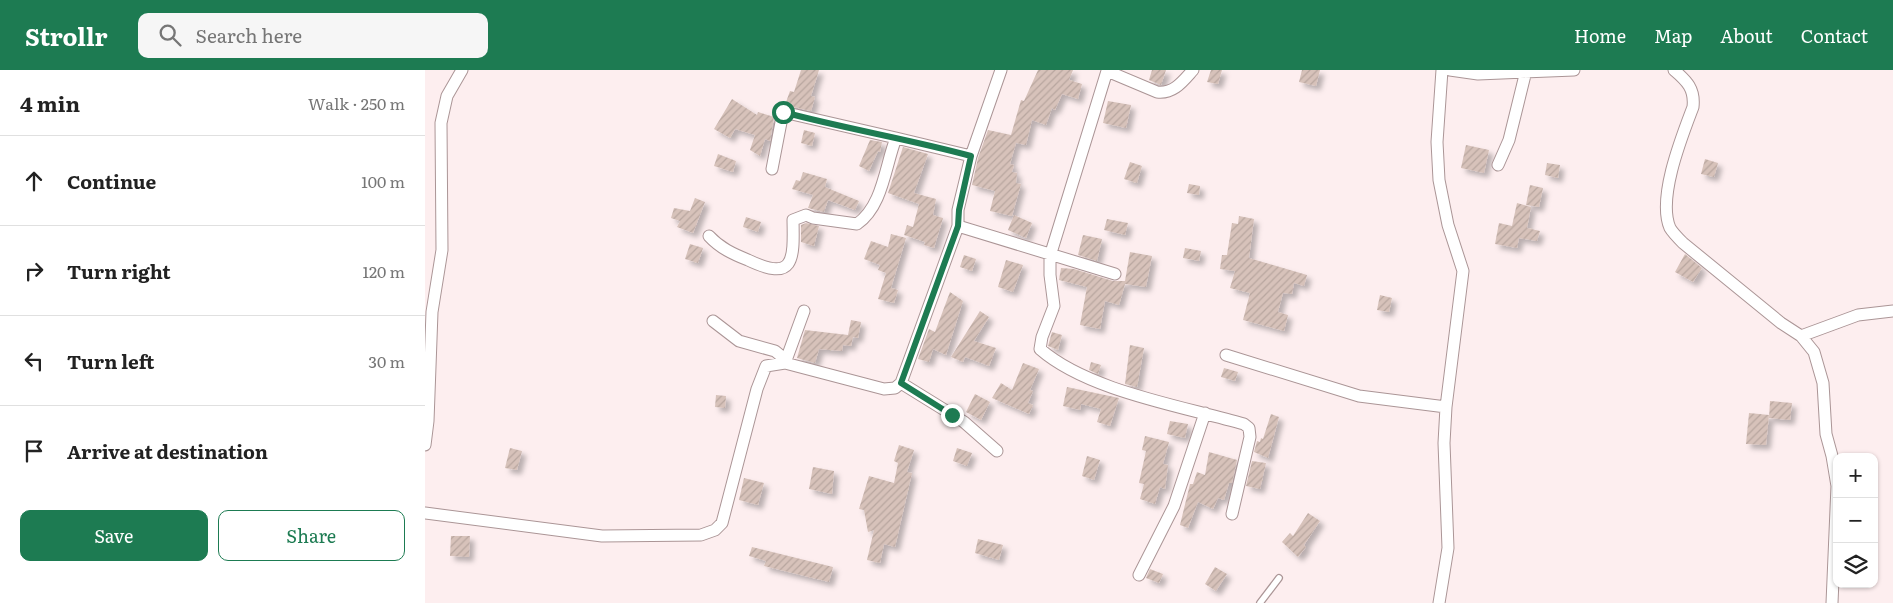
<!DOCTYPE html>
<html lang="en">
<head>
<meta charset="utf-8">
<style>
	body { margin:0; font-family:Literata,serif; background:#f6f6f6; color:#222 }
	.controls { position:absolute; right:15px; bottom:15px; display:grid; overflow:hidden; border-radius:10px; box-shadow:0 1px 4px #0004 }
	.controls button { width:45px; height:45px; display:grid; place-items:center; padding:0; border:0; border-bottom:1px solid #e0e0e0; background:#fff; color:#222; font:25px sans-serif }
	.stop { position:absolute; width:15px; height:15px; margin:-11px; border:4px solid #1d7b52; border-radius:50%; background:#fff }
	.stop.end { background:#1d7b52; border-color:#fff; box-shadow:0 1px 5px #0008 }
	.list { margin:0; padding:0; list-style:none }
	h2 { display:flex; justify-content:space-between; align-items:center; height:65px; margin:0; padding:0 20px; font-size:21px }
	h2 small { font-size:16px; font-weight:400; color:#767676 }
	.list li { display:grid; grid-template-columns:32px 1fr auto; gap:15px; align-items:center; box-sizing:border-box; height:90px; padding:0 20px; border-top:1px solid #e0e0e0 }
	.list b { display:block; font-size:19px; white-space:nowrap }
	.list em { font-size:16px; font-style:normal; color:#767676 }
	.actions { display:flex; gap:10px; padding:15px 20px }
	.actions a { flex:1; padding:11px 0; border:1px solid #1d7b52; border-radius:10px; text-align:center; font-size:18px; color:#1d7b52 }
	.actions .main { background:#1d7b52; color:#fff }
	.icon { flex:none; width:28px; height:28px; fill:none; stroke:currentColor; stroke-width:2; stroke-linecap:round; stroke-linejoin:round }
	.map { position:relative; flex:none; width:1468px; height:533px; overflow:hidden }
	header { display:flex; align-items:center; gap:30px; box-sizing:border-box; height:70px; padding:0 25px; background:#1d7b52; color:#fff }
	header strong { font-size:24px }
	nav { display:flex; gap:28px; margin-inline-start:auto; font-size:18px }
	.search { width:350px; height:45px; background:#f6f6f6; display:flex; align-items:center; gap:12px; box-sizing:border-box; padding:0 18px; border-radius:10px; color:#767676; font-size:19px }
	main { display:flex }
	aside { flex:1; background:#fff }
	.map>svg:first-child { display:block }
	.building { fill:url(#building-hatch); filter:url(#shadow) }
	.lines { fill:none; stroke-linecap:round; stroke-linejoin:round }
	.lane-casing { stroke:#ab9596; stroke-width:8 }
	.street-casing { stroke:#ab9596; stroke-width:13 }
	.lane { stroke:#fff; stroke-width:5.5 }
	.street { stroke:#fff; stroke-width:11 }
	.route { stroke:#1d7b52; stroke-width:6 }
</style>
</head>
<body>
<header>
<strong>Strollr</strong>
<div class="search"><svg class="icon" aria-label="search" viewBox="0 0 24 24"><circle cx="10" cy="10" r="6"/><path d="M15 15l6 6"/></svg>Search here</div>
<nav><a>Home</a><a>Map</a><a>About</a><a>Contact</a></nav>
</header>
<main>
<aside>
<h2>4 min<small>Walk · 250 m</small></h2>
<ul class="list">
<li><svg class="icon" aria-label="ahead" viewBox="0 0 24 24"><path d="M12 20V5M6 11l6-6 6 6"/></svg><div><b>Continue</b></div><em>100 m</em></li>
<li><svg class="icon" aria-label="right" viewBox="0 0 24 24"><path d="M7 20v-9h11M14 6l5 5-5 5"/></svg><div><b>Turn right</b></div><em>120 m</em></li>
<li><svg class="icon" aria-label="left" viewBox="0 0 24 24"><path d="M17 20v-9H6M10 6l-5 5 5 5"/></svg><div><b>Turn left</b></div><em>30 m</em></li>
<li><svg class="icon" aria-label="arrive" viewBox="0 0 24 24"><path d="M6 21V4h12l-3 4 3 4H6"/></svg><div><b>Arrive at destination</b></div></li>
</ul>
<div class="actions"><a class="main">Save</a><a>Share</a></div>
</aside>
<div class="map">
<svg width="1468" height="533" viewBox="0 0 1468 533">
	<defs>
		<pattern id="building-hatch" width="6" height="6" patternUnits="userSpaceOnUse" patternTransform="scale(1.25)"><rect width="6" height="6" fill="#d7c2ba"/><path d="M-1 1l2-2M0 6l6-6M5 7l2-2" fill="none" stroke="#b8a69f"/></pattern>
		<filter id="shadow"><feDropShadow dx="4.5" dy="4.5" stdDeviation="2.5" flood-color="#0004"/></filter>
	</defs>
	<rect width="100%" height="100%" fill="#fdeeef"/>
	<!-- building -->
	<path class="building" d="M376,0H394L386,26L390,27L386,41L360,35L365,21L369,22Z
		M613,0H648L644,10L657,14L653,29L637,24L630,40L627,38L621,55L607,50L601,75L591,73L585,94L589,95L587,102L592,103L591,113L596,114L587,146L565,141L570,121L547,115L553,88L563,60L586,65L596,30L599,31Z
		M727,0H741L736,15L724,10Z
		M786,0H797L793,14L782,12Z
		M877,0H895L891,16L874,12Z
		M307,29L332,45L333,42L349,47L345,71L340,69L335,86L325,80L330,65L310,59L305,68L289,59Z
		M683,31L706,35L701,58L678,53Z
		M379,60L390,63L387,76L376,73Z
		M445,70L457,72L455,82L453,81L444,101L434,96Z
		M1041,75L1064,80L1059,103L1036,98Z
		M478,77L503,84L489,123L511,129L508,145L518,148L509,178L499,175L500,172L479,165L482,155L488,157L494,134L463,123Z
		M293,84L311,91L308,102L289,96Z
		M1280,89L1293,93L1289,107L1276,104Z
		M705,92L717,96L712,113L699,109Z
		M1122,93L1135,95L1133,108L1120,105Z
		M378,102L402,109L400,117L434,131L430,140L403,130L399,142L383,138L388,125L367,119L371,110L375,111Z
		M764,114L775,116L774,125L762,123Z
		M1105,115L1118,118L1114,137L1101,135Z
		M270,128L280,132L268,163L252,157L255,151L246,148L249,138L265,141Z
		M1092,133L1106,137L1102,158L1115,161L1112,171L1094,168L1092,178L1070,174L1074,153L1087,156Z
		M589,145L607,153L601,168L583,160Z
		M814,146L829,149L824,188L882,205L879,216L869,213L867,224L858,223L853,242L863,245L859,261L818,250L825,223L805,218L810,201L795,199L797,185H802L807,153L813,154Z
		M321,147L336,152L333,162L318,157Z
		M682,149L703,153L700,165L679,160Z
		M381,153L394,156L389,176L376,172V155Z
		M466,164L481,168L466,218L473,220L469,233L453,229L461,203L453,200L455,195L439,189L446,171L463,177Z
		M658,165L677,169L672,191L653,185Z
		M265,174L278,178L273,193L260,189Z
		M760,178L776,181L774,191L758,188Z
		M705,182L727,186L721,217L700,214L694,235L680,231L675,259L655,255L662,217L634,210L636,198L649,199L688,211H700Z
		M1260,184L1277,198L1268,212L1250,202Z
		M539,185L551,189L547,201L535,197Z
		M581,190L598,195L588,222L573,217Z
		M525,222L538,231L521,285L508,279L504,292L493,289L504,259L510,262Z
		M955,225L967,228L964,242L952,240Z
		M555,241L564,247L549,271L571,278L564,296L540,287L538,292L526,287Z
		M426,250L436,252L433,268L428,267L426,276L418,275L417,281L394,279L390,293L372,288L380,260L423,265Z
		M627,262L637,265L633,280L623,276Z
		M705,275L719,278L712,317L700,314Z
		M666,292L676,295L673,304L664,300Z
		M598,293L614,299L605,320L608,321L603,333L608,335L604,344L567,328L576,313L587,320Z
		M799,298L813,302L810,311L796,307Z
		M642,317L694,328L685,356L672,352L676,339L656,334L655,340L638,336Z
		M550,324L565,332L556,350L541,342Z
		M291,325L301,326L300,338L290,337Z
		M1345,331L1367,333L1365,350L1344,348Z
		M1324,343L1344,345L1341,375L1321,374Z
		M846,344L854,347L843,388L829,382L832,371L835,372L836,368L838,369Z
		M745,351L763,354L760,368L742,364Z
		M720,366L744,372L738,394L743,395L740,419L735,417L730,434L715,429L719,414L714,413L721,381L717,380Z
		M474,375L489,380L482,402L487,403L470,477L459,474L455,493L442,490L449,460L443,462L439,440L434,439L444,406L469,413L473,393L469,391Z
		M85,378L97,381L92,400L80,398Z
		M532,378L547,383L542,396L528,391Z
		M784,382L812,390L807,413H804L799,430L793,428L788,439L773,432L763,458L755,455L765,414H768L772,402L780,405Z
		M662,386L675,390L669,410L657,406Z
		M827,391L841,393L835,419L821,416Z
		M388,397L409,401L407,424L384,419Z
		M319,408L339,413L333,435L314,430Z
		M883,443L895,451L879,475L881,477L873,487L857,472L865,463L868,466Z
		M26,466H45L44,487L25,486Z
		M553,469L578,475L574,490L550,483Z
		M327,477L408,497L404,512L339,496L341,491L324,486Z
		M790,497L802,504L791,521L780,514Z
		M725,499L738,504L734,513L721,508Z"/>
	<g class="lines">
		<defs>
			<path id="lane" d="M835,533L854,508"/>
			<path id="street" d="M768,0C758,11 749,24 732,22L682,1L625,186V205L629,236L617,267L615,279C663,321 757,336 819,354L824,358L825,367L807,444
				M1025,0L1053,4L1149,0
				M1249,0C1262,11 1270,19 1268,37C1257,66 1232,128 1245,158C1248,163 1254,169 1258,173L1356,253L1376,266L1389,282L1398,313L1401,364L1407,386L1412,416L1407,533
				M1073,95L1084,70L1101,1
				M347,99L358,42L471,68
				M533,156L690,204
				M284,166C295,178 308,184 323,190C369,212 369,191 368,150L381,145L388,148L432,154C458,136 460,96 471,68L546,86
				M288,251L314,271L350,281L361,290
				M1376,266L1433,245L1468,241
				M801,285L934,326L1021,337
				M360,293L379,241
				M476,313L539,352L572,381
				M0,375L3,351L7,242L17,180L16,53L22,26L37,0
				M0,443L177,466L276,465L290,460L297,453L332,319L341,296L360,293L459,319L470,318L476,313L533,156V140L546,86L576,0
				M714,505L749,436L780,343
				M1014,533L1023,478L1019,373L1021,337L1038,201L1023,155L1014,110L1012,72L1017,0"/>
		</defs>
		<!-- lane casing -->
		<use href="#lane" class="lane-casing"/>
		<!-- street casing -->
		<use href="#street" class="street-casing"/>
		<!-- lane -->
		<use href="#lane" class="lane"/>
		<!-- street -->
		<use href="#street" class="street"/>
	</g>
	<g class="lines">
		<!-- route -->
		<path class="route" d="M358,42C421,59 484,69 546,86L534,140L533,156L476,313L527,345"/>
	</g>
</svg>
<div class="controls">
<button>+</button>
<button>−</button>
<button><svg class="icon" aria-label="layers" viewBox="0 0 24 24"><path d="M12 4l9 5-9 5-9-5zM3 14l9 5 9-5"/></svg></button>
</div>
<div class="stop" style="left:358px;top:42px"></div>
<div class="stop end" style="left:527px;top:345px"></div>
</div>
</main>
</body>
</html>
